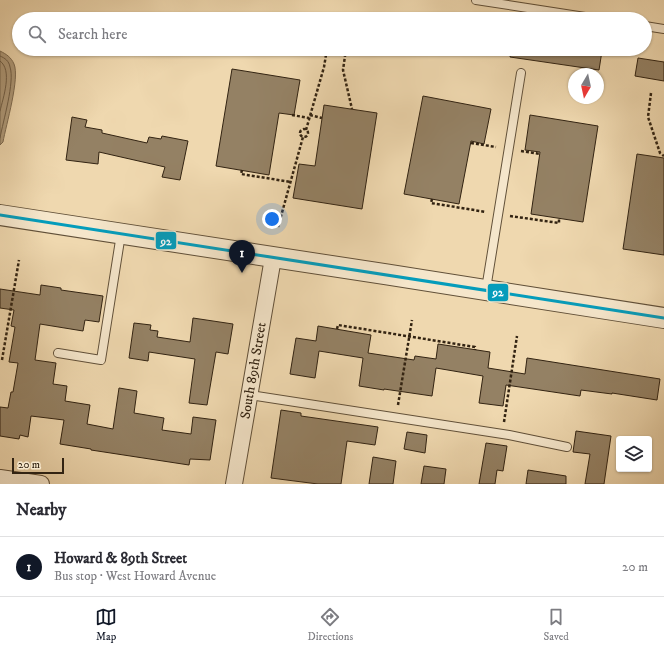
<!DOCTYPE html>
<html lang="en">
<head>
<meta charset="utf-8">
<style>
	body { margin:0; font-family:"IM FELL DW Pica",serif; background:#f7f7f7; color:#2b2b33 }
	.controls { position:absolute; right:12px; bottom:12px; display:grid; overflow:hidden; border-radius:4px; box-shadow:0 1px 3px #0004 }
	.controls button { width:36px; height:36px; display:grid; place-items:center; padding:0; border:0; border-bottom:1px solid #e1e1e2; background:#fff; color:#2b2b33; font:20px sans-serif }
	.compass { position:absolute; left:568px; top:68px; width:36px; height:36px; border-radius:50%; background:#fff; box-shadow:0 1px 3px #0004; rotate:189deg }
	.scale { position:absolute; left:12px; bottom:10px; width:52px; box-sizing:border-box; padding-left:4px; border:2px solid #322312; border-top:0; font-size:11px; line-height:14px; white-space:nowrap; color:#322312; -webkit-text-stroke:3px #f5e6cb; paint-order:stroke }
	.you { position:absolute; left:272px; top:219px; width:14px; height:14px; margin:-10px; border:3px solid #fff; border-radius:50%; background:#1a73e8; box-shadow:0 0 0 6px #1a73e833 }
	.badge { display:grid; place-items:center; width:26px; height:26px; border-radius:50%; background:#111827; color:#fff; font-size:13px; font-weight:700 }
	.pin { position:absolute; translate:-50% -33px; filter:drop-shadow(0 1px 2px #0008) }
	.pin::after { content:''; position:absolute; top:21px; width:14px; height:12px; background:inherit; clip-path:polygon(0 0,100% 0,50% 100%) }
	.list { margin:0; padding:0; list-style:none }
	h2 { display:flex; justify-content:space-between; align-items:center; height:52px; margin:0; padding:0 16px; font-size:17px }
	h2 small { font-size:13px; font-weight:400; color:#7c7c81 }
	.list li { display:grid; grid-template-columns:26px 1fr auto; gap:12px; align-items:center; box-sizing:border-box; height:60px; padding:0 16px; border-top:1px solid #e1e1e2 }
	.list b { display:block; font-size:15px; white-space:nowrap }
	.list p { margin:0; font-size:13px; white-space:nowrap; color:#7c7c81 }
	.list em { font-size:13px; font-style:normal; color:#7c7c81 }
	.icon { flex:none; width:22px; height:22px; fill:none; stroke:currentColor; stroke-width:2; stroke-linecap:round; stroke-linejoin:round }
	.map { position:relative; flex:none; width:664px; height:484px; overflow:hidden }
	.search { position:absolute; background:#fff; box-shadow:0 1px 3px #0004; left:12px; right:12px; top:12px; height:44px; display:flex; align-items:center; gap:10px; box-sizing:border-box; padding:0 14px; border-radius:22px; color:#7c7c81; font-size:15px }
	.sheet { height:112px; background:#fff }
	nav { display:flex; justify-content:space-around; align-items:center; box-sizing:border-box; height:56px; border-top:1px solid #e1e1e2; background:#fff; font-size:11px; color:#7c7c81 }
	nav a { display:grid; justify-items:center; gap:2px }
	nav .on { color:#111827 }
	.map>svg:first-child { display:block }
	.water { fill:#af9a7a; stroke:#7d6a50 }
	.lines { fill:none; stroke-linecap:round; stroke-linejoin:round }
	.shore { stroke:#705e46; stroke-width:1 }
	.building { fill:#948164; stroke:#322312 }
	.service-casing { stroke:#615039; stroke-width:10 }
	.minor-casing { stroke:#615039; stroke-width:18 }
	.tertiary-casing { stroke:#615039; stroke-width:22 }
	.path { stroke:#322312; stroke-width:2.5; stroke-dasharray:3 2; stroke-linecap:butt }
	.service { stroke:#f5e6cb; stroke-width:8 }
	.minor { stroke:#f5e6cb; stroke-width:16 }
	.tertiary { stroke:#f5e6cb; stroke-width:20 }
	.bus-1-casing { stroke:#f5e6cb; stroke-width:6 }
	.bus-1 { stroke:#059cbb; stroke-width:3 }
	.labels { text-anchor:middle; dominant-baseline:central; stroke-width:3.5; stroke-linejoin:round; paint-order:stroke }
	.street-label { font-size:14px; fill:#322312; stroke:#f5e6cb }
	.line-badge { stroke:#f5e6cb; stroke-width:1.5 }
	.badge-label { font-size:11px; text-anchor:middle; font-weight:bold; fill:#fff }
</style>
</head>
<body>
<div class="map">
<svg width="664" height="484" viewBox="0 0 664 484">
	<rect width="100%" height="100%" fill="#efd8af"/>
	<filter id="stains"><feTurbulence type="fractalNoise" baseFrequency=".005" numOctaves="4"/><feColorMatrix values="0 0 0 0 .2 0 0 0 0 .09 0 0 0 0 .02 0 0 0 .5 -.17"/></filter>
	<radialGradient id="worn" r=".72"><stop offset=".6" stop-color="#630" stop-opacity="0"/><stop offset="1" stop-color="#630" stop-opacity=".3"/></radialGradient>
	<!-- water -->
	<path class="water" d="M0,51C6,54 11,57 14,64C20,78 6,125 3,142L0,145Z"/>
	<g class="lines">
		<!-- shore -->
		<path class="shore" d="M0,56C5,58 9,61 10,67C15,82 3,121 0,138
			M0,61C13,70 3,98 0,111"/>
	</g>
	<!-- building -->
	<path class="building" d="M511,49H586L602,51L599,70L510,57Z
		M638,58L664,62V81L635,76Z
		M232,69L300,80L294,115L279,113L269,175L216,166Z
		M423,96L491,109L484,144L471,141L459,204L404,194Z
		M324,105L377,113L362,209L293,198L299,164L315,166Z
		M530,115L598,126L583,222L531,214L540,152L525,150Z
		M72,117L87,120L85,127L102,130V133L147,143L149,137L161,139L162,136L188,141L180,180L162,177L165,167L99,152L98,164L66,160Z
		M637,154L664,158V255L623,249Z
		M41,285L61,288V290L103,296L99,322L85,320L83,331L40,324L35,360L56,363L53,384L67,386L65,401L90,405L87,424L113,429L119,388L137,391L134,413L164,418L162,430L191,434L193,417L216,420L210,460L190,459L189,465L91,450V449L60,444L64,420L31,416L28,437L20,435L19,439L0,436V407L8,408L11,392H13L18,363L9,362L15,327L11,326L14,310L0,308V289L40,295Z
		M193,318L233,324L228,354L216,352L207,405L189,403L195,359L149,352L148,361L129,358L134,323L151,325L150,330L158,331L157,337L190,342Z
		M318,326L371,335L368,353L414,360L415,356L436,359L438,344L490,352L488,368L525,374L527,358L660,379L657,400L612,393V394L581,390L580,396L506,385L503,406L479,403L483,376L436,368L432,396L384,389V390L359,386L363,358L319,351L315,378L290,374L296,338L316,341Z
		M281,410L301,413V416L378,427L375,445L347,441L341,484H318L271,478Z
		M576,431L611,436L604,484H585L590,454L573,452Z
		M407,432L427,435L425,453L404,449Z
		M486,443L507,446L503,471L497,470L495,484H479Z
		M373,457L396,461L393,484H369Z
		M424,466L446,469L444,484H421Z
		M528,470L566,476V484H526Z"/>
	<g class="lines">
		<defs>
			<path id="service" d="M476,0L598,19
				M645,26L664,29
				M486,289L521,73
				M58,353L101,360L121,234
				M250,395L509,435L567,447"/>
			<g id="minor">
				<path d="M0,478L41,484"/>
				<path id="s1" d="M234,484L273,258"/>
			</g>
			<path id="tertiary" d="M0,215C221,250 443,282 664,318"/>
		</defs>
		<!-- service casing -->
		<use href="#service" class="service-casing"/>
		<!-- minor casing -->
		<use href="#minor" class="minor-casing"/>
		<!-- tertiary casing -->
		<use href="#tertiary" class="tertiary-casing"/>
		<!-- path -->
		<path class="path" d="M346,49L343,70L352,109
			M651,93L648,117L660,153L664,156
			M292,115L309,118
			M310,115L322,118
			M300 133a4 4 0 1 1 8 0a4 4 0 1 1-8 0Z
			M306,130L324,67L327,49
			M471,143L496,147
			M521,151L540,154
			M242,170L241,174L291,182
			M432,199L431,203L486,212
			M510,216L559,223V218
			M278,227L303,137
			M337,329L338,325L475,347V350
			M2,360L19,260
			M398,405L412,320
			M504,422L517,336"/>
		<!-- service -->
		<use href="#service" class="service"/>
		<!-- minor -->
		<use href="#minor" class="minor"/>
		<!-- tertiary -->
		<use href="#tertiary" class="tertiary"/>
		<defs>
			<path id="bus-1" d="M0,215L664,318"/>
		</defs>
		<!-- bus-1 casing -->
		<use href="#bus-1" class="bus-1-casing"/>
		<!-- bus-1 -->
		<use href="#bus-1" class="bus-1"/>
	</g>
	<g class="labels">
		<!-- street labels -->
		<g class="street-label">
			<text stroke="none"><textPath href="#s1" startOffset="115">South 89th Street</textPath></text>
		</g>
	</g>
	<g class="line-badge">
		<rect x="155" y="231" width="22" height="19" rx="4" fill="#059cbb"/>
		<rect x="487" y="283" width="22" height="19" rx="4" fill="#059cbb"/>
	</g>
	<g class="badge-label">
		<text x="166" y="245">92</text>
		<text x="498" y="296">92</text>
	</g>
	<rect width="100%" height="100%" filter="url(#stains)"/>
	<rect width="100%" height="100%" fill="url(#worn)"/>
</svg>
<div class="controls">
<button><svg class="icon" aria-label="layers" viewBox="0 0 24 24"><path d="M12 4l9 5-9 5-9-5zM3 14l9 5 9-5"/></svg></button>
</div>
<svg class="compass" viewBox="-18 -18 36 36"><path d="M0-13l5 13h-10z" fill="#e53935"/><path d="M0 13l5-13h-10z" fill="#7c7c81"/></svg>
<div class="scale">20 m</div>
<div class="you"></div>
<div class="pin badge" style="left:242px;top:273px">1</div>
<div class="search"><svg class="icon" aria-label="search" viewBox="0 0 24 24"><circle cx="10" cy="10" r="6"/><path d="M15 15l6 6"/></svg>Search here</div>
</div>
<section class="sheet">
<h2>Nearby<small></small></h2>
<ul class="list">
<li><span class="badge">1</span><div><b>Howard &amp; 89th Street</b><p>Bus stop · West Howard Avenue</p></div><em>20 m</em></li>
</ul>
</section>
<nav>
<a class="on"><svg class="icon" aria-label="map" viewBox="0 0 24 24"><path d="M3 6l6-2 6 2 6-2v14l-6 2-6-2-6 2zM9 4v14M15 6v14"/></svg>Map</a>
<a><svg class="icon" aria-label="directions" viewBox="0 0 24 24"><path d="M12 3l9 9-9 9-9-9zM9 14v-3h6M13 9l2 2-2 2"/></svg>Directions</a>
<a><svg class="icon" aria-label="saved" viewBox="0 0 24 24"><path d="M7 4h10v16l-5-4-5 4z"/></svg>Saved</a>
</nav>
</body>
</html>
